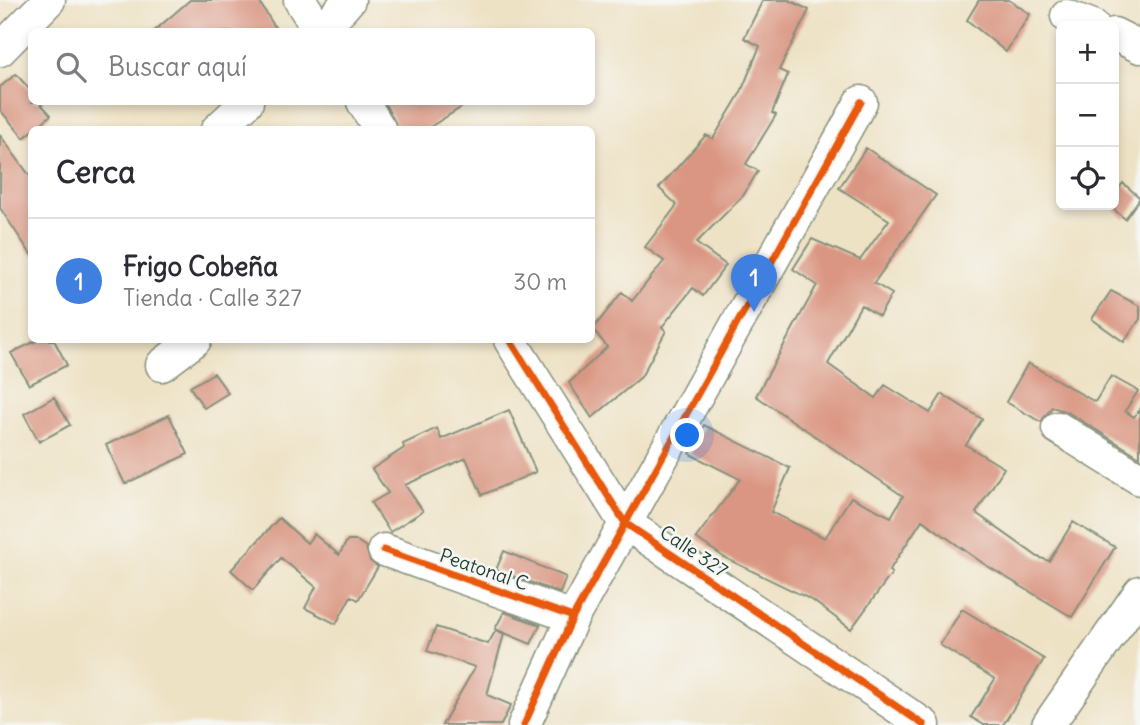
<!DOCTYPE html>
<html lang="es">
<head>
<meta charset="utf-8">
<style>
	body { margin:0; font-family:Delius,sans-serif; background:#f2f2f3; color:#2b2b33 }
	.controls { position:absolute; right:21px; top:21px; display:grid; overflow:hidden; border-radius:10px; box-shadow:0 4px 10px #0003 }
	.controls button { width:63px; height:63px; display:grid; place-items:center; padding:0; border:0; border-bottom:2px solid #e1e1e2; background:#fff; color:#2b2b33; font:35px sans-serif }
	.you { position:absolute; left:688px; top:436px; width:24px; height:24px; margin:-18px; border:5px solid #fff; border-radius:50%; background:#1a73e8; box-shadow:0 0 0 10px #1a73e833 }
	.badge { display:grid; place-items:center; width:46px; height:46px; border-radius:50%; background:#1f6fb2; color:#fff; font-size:23px; font-weight:700 }
	.pin { position:absolute; translate:-50% -58px; filter:drop-shadow(0 2px 4px #0008) }
	.pin::after { content:''; position:absolute; top:37px; width:24px; height:21px; background:inherit; clip-path:polygon(0 0,100% 0,50% 100%) }
	.list { margin:0; padding:0; list-style:none }
	h2 { display:flex; justify-content:space-between; align-items:center; height:91px; margin:0; padding:0 28px; font-size:30px }
	h2 small { font-size:23px; font-weight:400; color:#7c7c81 }
	.list li { display:grid; grid-template-columns:46px 1fr auto; gap:21px; align-items:center; box-sizing:border-box; height:126px; padding:0 28px; border-top:2px solid #e1e1e2 }
	.list b { display:block; font-size:26px; white-space:nowrap }
	.list p { margin:0; font-size:23px; white-space:nowrap; color:#7c7c81 }
	.list em { font-size:23px; font-style:normal; color:#7c7c81 }
	.icon { flex:none; width:38px; height:38px; fill:none; stroke:currentColor; stroke-width:2; stroke-linecap:round; stroke-linejoin:round }
	.map { position:relative; flex:none; width:1140px; height:725px; overflow:hidden }
	.search { position:absolute; background:#fff; box-shadow:0 4px 10px #0003; left:28px; top:28px; width:567px; height:77px; display:flex; align-items:center; gap:18px; box-sizing:border-box; padding:0 24px; border-radius:10px; color:#7c7c81; font-size:26px }
	.panel { position:absolute; background:#fff; box-shadow:0 4px 10px #0003; left:28px; top:126px; width:567px; height:217px; border-radius:10px }
	.map>svg:first-child { display:block }
	.building { fill:#da9682 }
	.lines { fill:none; stroke-linecap:round; stroke-linejoin:round }
	.minor-casing { stroke:#86907c; stroke-width:35 }
	.minor { stroke:#fff; stroke-width:32 }
	.cycleway-casing { stroke:#f6f6f2; stroke-width:11 }
	.cycleway { stroke:#e8590c; stroke-width:7 }
	.labels { text-anchor:middle; dominant-baseline:central; stroke-width:5; stroke-linejoin:round; paint-order:stroke }
	.street-label { font-size:19px; fill:#1f3d34; stroke:#f6f6f2 }
</style>
</head>
<body>
<div class="map">
<svg width="1140" height="725" viewBox="0 0 1140 725">
	<rect width="100%" height="100%" fill="#f6f6f2"/>
	<filter id="ink" filterUnits="userSpaceOnUse"><feTurbulence type="fractalNoise" baseFrequency=".0143" numOctaves="2"/><feDisplacementMap in="SourceGraphic" scale="14" xChannelSelector="R" yChannelSelector="G"/><feConvolveMatrix kernelMatrix="1 2 1 2 8 2 1 2 1" color-interpolation-filters="sRGB"/></filter>
	<filter id="wash" filterUnits="userSpaceOnUse"><feTurbulence type="fractalNoise" baseFrequency=".00686" numOctaves="4" result="noise"/><feDisplacementMap in="SourceGraphic" scale="28" xChannelSelector="R" yChannelSelector="G"/><feGaussianBlur stdDeviation="1.57" result="paint"/><feColorMatrix in="noise" values="0 0 0 0 0 0 0 0 0 0 0 0 0 0 0 0 0 1.4 0 .05"/><feComposite in="paint" operator="in"/></filter>
	<g filter="url(#wash)">
		<rect width="100%" height="100%" fill="#eee2c5"/>
		<g id="blocks">
			<!-- building -->
			<path class="building" d="M190,0H258L278,32H153Z
				M763,0H789L809,10L779,70L788,74L772,113L776,115L746,164L758,171L743,196L696,243L726,265L703,296L693,288L662,327L666,331L641,377L592,418L569,383L607,347L593,329L622,292L632,301L664,261L645,247L677,205L659,188L706,135L713,139L741,92L760,46L744,38Z
				M979,0H1009L1030,14L1006,52L967,20Z
				M16,74L32,92V102H39L51,115L24,138L0,110V87Z
				M384,102H470L425,130H399Z
				M0,135L32,179V256L0,208Z
				M866,148L936,195L874,283L892,294L879,316L861,305L828,364L876,398L885,385L930,413L942,394L982,419L966,445L1004,468L976,513L1038,557L1049,561L1073,522L1115,547L1072,617L984,564L922,520L889,571L892,573L851,629L812,600L725,558L696,538L740,479L690,454L704,425L790,468L771,512L825,538L851,497L891,517L903,496L756,396L817,285L793,269L812,239L860,260L889,220L839,188Z
				M1123,183L1140,198L1125,219L1109,205H1114V194Z
				M1111,291L1140,306V319L1124,342L1092,319Z
				M38,340H54L67,365L29,385L11,353Z
				M1028,363L1095,402L1111,376L1138,391L1125,411L1134,417L1140,409V457L1067,412L1052,407L1041,422L1006,402Z
				M214,373L228,393L204,408L190,387Z
				M54,397L70,425L39,442L24,414Z
				M509,410L536,472L482,495L466,458L405,485L423,511L390,532L371,503L388,493L372,469L404,448L403,444L437,428L441,439Z
				M169,415L188,454L125,484L106,445Z
				M279,518L307,543L314,534L339,555L347,541H357L366,547L370,561L378,567L358,600L351,596L336,624L305,608L316,587L281,558L253,590L231,570Z
				M504,551L566,577L560,593L496,570Z
				M962,609L1044,659L1003,725H984L971,717L995,679L940,645Z
				M504,612L540,625L531,644L495,629Z
				M436,627L488,644L496,630L504,634L487,695L511,705L501,725H442L475,667L427,651Z"/>
		</g>
	</g>
	<g filter="url(#ink)">
		<use href="#blocks" fill-opacity="0" stroke="#86907c" stroke-width="2"/>
		<g class="lines">
			<defs>
				<path id="minor" d="M300,0L320,32
					M1067,16L1093,26
					M321,32L349,0
					M1114,34L1140,47
					M0,50L49,0
					M363,102L380,130
					M217,130L247,102
					M510,340L625,523L924,725
					M162,365L195,340
					M1058,428L1140,479
					M384,550L573,617
					M524,725L573,617L861,102
					M1048,725L1140,592"/>
			</defs>
			<!-- minor casing -->
			<use href="#minor" class="minor-casing"/>
			<!-- minor -->
			<use href="#minor" class="minor"/>
			<defs>
				<path id="cycleway" d="M510,340L625,523L924,725
					M384,550L573,617
					M524,725L573,617L861,102"/>
			</defs>
			<!-- cycleway casing -->
			<use href="#cycleway" class="cycleway-casing"/>
			<!-- cycleway -->
			<use href="#cycleway" class="cycleway"/>
		</g>
	</g>
	<g class="labels">
		<!-- street labels -->
		<g class="street-label">
			<text transform="translate(694 551) rotate(34)">Calle 327</text>
			<text transform="translate(484 569) rotate(19)">Peatonal C</text>
		</g>
	</g>
</svg>
<div class="controls">
<button>+</button>
<button>−</button>
<button><svg class="icon" aria-label="locate" viewBox="0 0 24 24"><circle cx="12" cy="12" r="6"/><path d="M12 2v4M12 18v4M2 12h4M18 12h4"/></svg></button>
</div>
<div class="you"></div>
<div class="pin badge" style="left:754px;top:312px;background:#3f7fe0">1</div>
<div class="search"><svg class="icon" aria-label="search" viewBox="0 0 24 24"><circle cx="10" cy="10" r="6"/><path d="M15 15l6 6"/></svg>Buscar aquí</div>
<section class="panel">
<h2>Cerca<small></small></h2>
<ul class="list">
<li><span class="badge" style="background:#3f7fe0">1</span><div><b>Frigo Cobeña</b><p>Tienda · Calle 327</p></div><em>30 m</em></li>
</ul>
</section>
</div>
</body>
</html>
